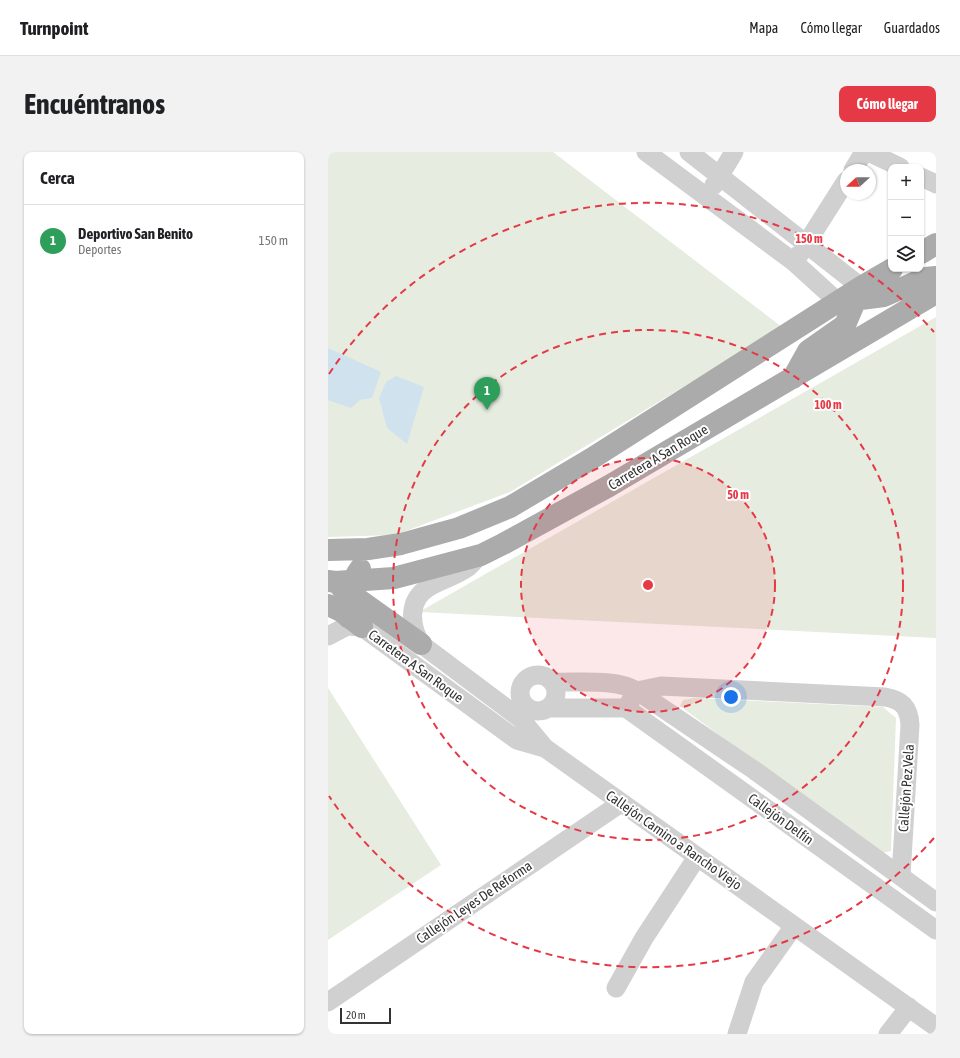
<!DOCTYPE html>
<html lang="es">
<head>
<meta charset="utf-8">
<style>
	body { margin:0; font-family:"Asap Condensed",sans-serif; background:#f2f2f2; color:#202124 }
	.controls { position:absolute; right:12px; top:12px; display:grid; overflow:hidden; border-radius:8px; box-shadow:0 1px 3px #0004 }
	.controls button { width:36px; height:36px; display:grid; place-items:center; padding:0; border:0; border-bottom:1px solid #e0e0e0; background:#fff; color:#202124; font:20px sans-serif }
	.compass { position:absolute; left:512px; top:12px; width:36px; height:36px; border-radius:50%; background:#fff; box-shadow:0 1px 3px #0004; rotate:249deg }
	.scale { position:absolute; left:12px; bottom:10px; width:51px; box-sizing:border-box; padding-left:4px; border:2px solid #333; border-top:0; font-size:11px; line-height:14px; white-space:nowrap; color:#333; -webkit-text-stroke:3px #fff; paint-order:stroke }
	.you { position:absolute; left:403px; top:545px; width:14px; height:14px; margin:-10px; border:3px solid #fff; border-radius:50%; background:#1a73e8; box-shadow:0 0 0 6px #1a73e833 }
	.badge { display:grid; place-items:center; width:26px; height:26px; border-radius:50%; background:#e63946; color:#fff; font-size:13px; font-weight:700 }
	.pin { position:absolute; translate:-50% -33px; filter:drop-shadow(0 1px 2px #0008) }
	.pin::after { content:''; position:absolute; top:21px; width:14px; height:12px; background:inherit; clip-path:polygon(0 0,100% 0,50% 100%) }
	.list { margin:0; padding:0; list-style:none }
	h2 { display:flex; justify-content:space-between; align-items:center; height:52px; margin:0; padding:0 16px; font-size:17px }
	h2 small { font-size:13px; font-weight:400; color:#757577 }
	.list li { display:grid; grid-template-columns:26px 1fr auto; gap:12px; align-items:center; box-sizing:border-box; height:72px; padding:0 16px; border-top:1px solid #e0e0e0 }
	.list b { display:block; font-size:15px; white-space:nowrap }
	.list p { margin:0; font-size:13px; white-space:nowrap; color:#757577 }
	.list em { font-size:13px; font-style:normal; color:#757577 }
	.icon { flex:none; width:22px; height:22px; fill:none; stroke:currentColor; stroke-width:2; stroke-linecap:round; stroke-linejoin:round }
	.map { position:relative; flex:none; width:608px; height:882px; overflow:hidden; border-radius:8px }
	header { display:flex; align-items:center; gap:24px; box-sizing:border-box; height:56px; padding:0 20px; background:#fff; border-bottom:1px solid #e0e0e0 }
	header strong { font-size:19px }
	nav { display:flex; gap:22px; margin-inline-start:auto; font-size:14px }
	.intro { display:flex; align-items:center; justify-content:space-between; box-sizing:border-box; height:96px; padding:0 24px }
	h1 { margin:0; font-size:28px }
	.button { padding:10px 18px; border-radius:8px; background:#e63946; color:#fff; font-size:14px; font-weight:700 }
	main { display:flex; gap:24px; padding:0 24px }
	aside { flex:1; background:#fff; border-radius:8px; box-shadow:0 1px 3px #0004 }
	.map>svg:first-child { display:block }
	.green { fill:#e6ecdf }
	.water { fill:#cfe2ee }
	.lines { fill:none; stroke-linecap:round; stroke-linejoin:round }
	.minor { stroke:#d0d0d0; stroke-width:19 }
	.major { stroke:#ababab; stroke-width:22 }
	.ring { fill:none; stroke:#e63946; stroke-width:2; stroke-dasharray:7 5 }
	.labels { text-anchor:middle; dominant-baseline:central; stroke-width:4; stroke-linejoin:round; paint-order:stroke }
	.street-label { font-size:14px; fill:#333; stroke:#fff }
	.centre { fill:#e63946; stroke:#fff; stroke-width:2 }
	.ring-label { font-size:12px; text-anchor:middle; font-weight:bold; fill:#e63946; stroke:#fff; stroke-width:4; stroke-linejoin:round; paint-order:stroke }
</style>
</head>
<body>
<header>
<strong>Turnpoint</strong>
<nav><a>Mapa</a><a>Cómo llegar</a><a>Guardados</a></nav>
</header>
<div class="intro"><h1>Encuéntranos</h1><a class="button">Cómo llegar</a></div>
<main>
<aside>
<h2>Cerca<small></small></h2>
<ul class="list">
<li><span class="badge" style="background:#2e9e5b">1</span><div><b>Deportivo San Benito</b><p>Deportes</p></div><em>150 m</em></li>
</ul>
</aside>
<div class="map">
<svg width="608" height="882" viewBox="0 0 608 882">
	<rect width="100%" height="100%" fill="#fff"/>
	<!-- green -->
	<path class="green" d="M0,0H225L454,175L182,340L67,383L0,385Z
		M608,165V486L91,460Z
		M0,536L113,713L0,788Z
		M366,546L555,555L568,566L563,699L553,701L548,699L352,554L355,548Z"/>
	<!-- water -->
	<path class="water" d="M0,196L53,220L44,246L32,248L23,256L0,248Z
		M68,224L96,235L79,292L59,276L51,246L58,230Z"/>
	<g class="lines">
		<!-- minor -->
		<path class="minor" d="M318,0L466,110L510,150
			M361,0L533,135
			M540,0L572,15
			M525,18L536,0
			M593,25L608,32
			M386,33L406,0
			M471,103L518,29
			M150,405C147,408 143,413 139,416C128,424 113,428 101,435C79,448 82,474 93,492L193,567L217,596L608,875
			M0,484L19,474L34,475L189,588L217,596
			M192 541a18 18 0 1 1 36 0a18 18 0 1 1-36 0Z
			M224,530C250,531 287,526 309,539L426,618L608,750
			M222,556H298
			M298,556L309,539L333,534L557,545C574,548 581,555 582,573L573,724
			M298,556L608,778
			M288,836L316,786L369,705
			M0,850L293,651
			M409,882L426,830L466,774
			M560,882L581,855"/>
		<!-- major -->
		<path class="major" d="M593,101L608,92
			M517,149L556,144L597,126L608,125
			M465,226L480,199L517,173L533,135
			M0,398L40,397L73,392L131,376L182,355L263,307L533,135L564,117
			M0,429L7,430L66,426L153,403L175,392L281,334L608,141
			M13,435L93,492
			M0,453L13,459L34,475
			M20,465C21,450 22,429 32,417"/>
	</g>
	<!-- distance rings -->
	<circle cx="320" cy="433" r="127" fill="#e63946" fill-opacity=".12"/>
	<g class="ring">
		<circle cx="320" cy="433" r="127"/>
		<circle cx="320" cy="433" r="255"/>
		<path d="M606 686A382 382 0 0 1 1 644M1 222A382 382 0 0 1 606 180"/>
	</g>
	<g class="labels">
		<!-- street labels -->
		<g class="street-label">
			<text transform="translate(330 305) rotate(-31)">Carretera A San Roque</text>
			<text transform="translate(88 514) rotate(36)">Carretera A San Roque</text>
			<text transform="translate(578 636) rotate(-86)">Callejón Pez Vela</text>
			<text transform="translate(453 667) rotate(36)">Callejón Delfín</text>
			<text transform="translate(346 688) rotate(35)">Callejón Camino a Rancho Viejo</text>
			<text transform="translate(146 750) rotate(-34)">Callejón Leyes De Reforma</text>
		</g>
	</g>
	<circle cx="320" cy="433" r="6" class="centre"/>
	<g class="ring-label">
		<text x="481" y="91">150 m</text>
		<text x="500" y="257">100 m</text>
		<text x="410" y="347">50 m</text>
	</g>
</svg>
<div class="controls">
<button>+</button>
<button>−</button>
<button><svg class="icon" aria-label="layers" viewBox="0 0 24 24"><path d="M12 4l9 5-9 5-9-5zM3 14l9 5 9-5"/></svg></button>
</div>
<svg class="compass" viewBox="-18 -18 36 36"><path d="M0-13l5 13h-10z" fill="#e53935"/><path d="M0 13l5-13h-10z" fill="#757577"/></svg>
<div class="scale">20 m</div>
<div class="you"></div>
<div class="pin badge" style="left:159px;top:258px;background:#2e9e5b">1</div>
</div>
</main>
</body>
</html>
